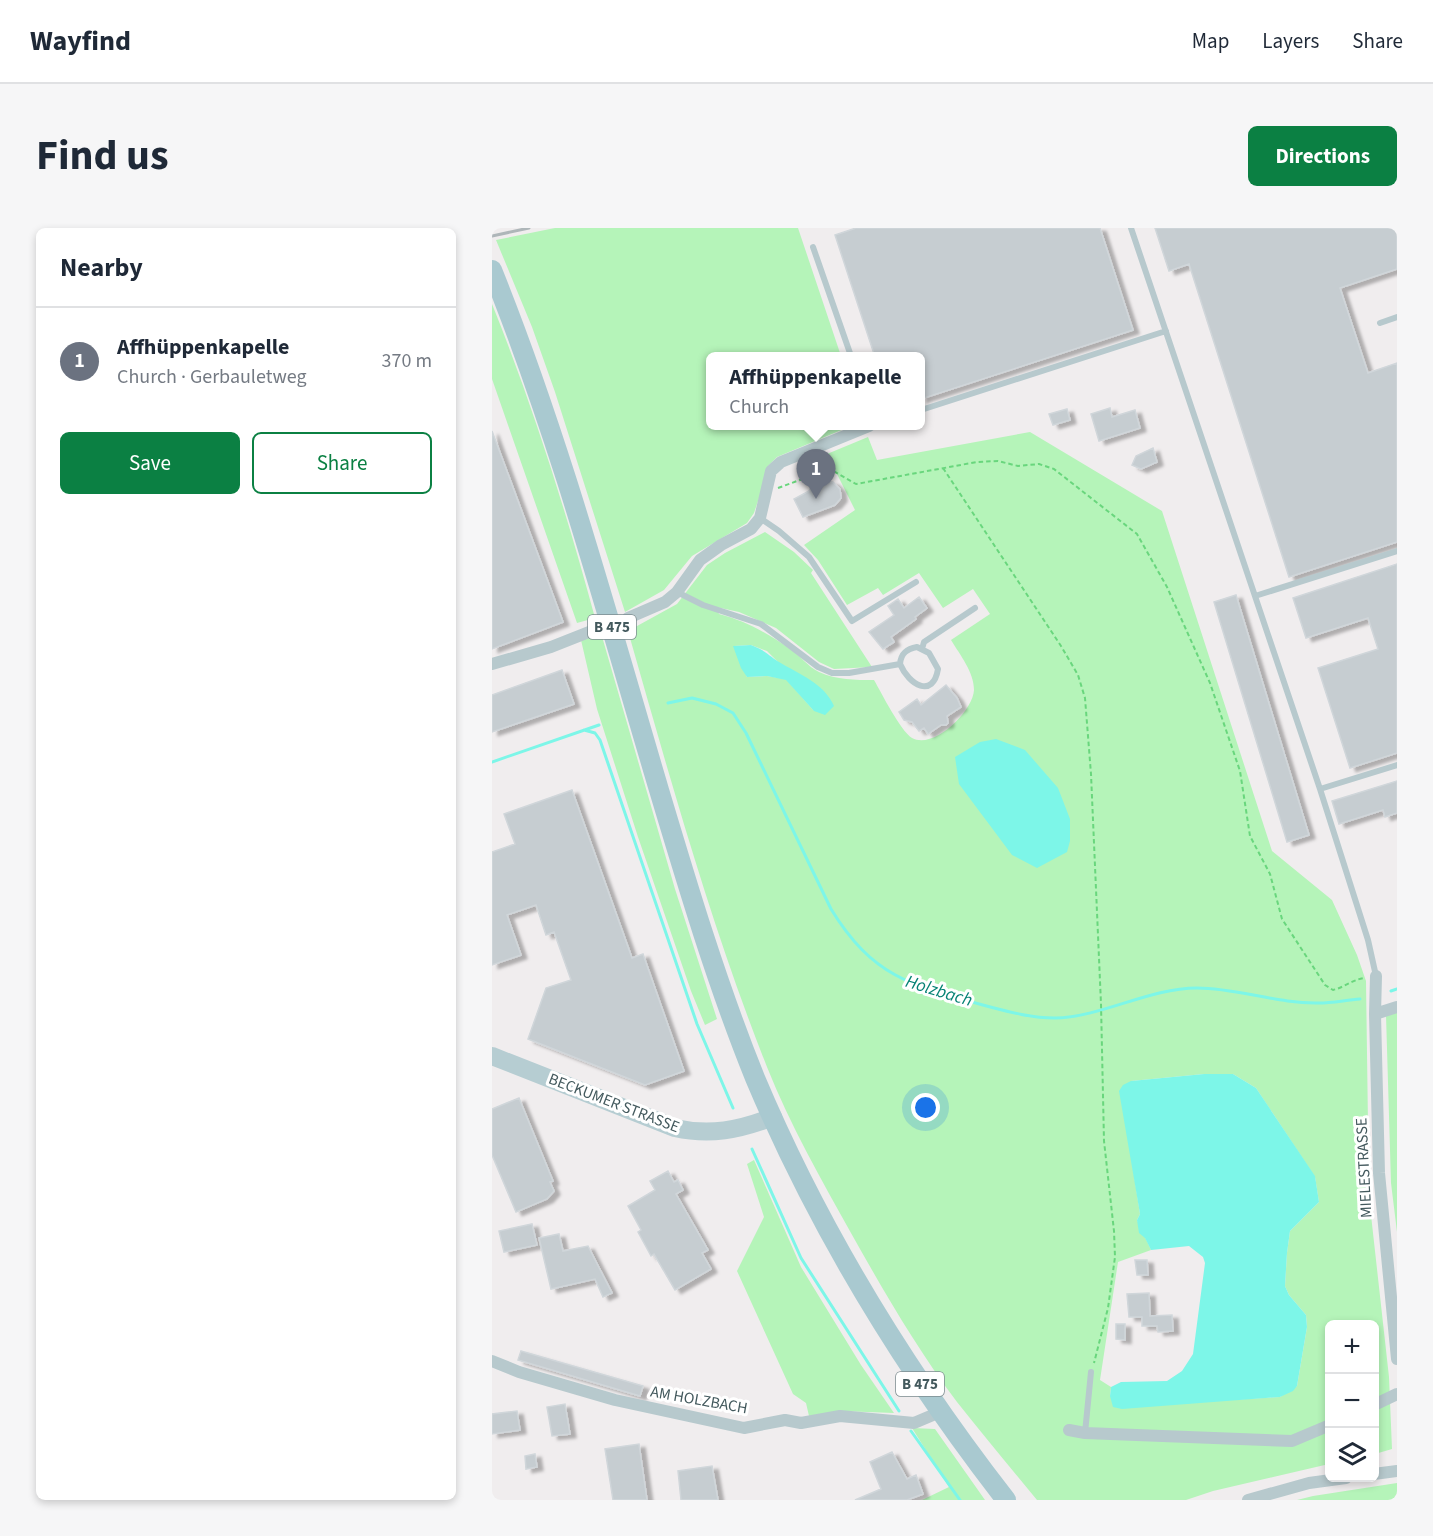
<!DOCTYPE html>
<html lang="en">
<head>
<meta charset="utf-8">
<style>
	body { margin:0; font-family:"Source Sans 3",sans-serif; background:#f6f6f7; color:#1f2937 }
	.controls { position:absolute; right:18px; bottom:18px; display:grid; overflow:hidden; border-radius:9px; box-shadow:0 3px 9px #0003 }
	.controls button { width:54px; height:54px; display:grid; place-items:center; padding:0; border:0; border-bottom:2px solid #e0e1e3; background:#fff; color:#1f2937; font:30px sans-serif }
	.you { position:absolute; left:434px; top:880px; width:21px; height:21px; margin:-15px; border:4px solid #fff; border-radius:50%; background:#1a73e8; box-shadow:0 0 0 9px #1a73e833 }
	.badge { display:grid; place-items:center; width:39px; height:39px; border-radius:50%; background:#0b8043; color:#fff; font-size:20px; font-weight:700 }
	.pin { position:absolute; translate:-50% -50px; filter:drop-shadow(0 2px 3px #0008) }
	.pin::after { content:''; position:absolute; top:32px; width:21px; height:18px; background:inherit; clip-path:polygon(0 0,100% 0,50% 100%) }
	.popup { position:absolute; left:214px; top:124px; width:219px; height:78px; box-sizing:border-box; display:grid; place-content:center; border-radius:9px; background:#fff; filter:drop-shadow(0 2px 4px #0005); font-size:20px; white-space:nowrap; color:#747a83 }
	.popup b { font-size:22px; color:#1f2937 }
	.popup::after { content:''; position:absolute; left:50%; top:100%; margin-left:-12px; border:12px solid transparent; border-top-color:#fff }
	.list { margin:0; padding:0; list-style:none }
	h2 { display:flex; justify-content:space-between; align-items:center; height:78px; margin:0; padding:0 24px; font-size:26px }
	h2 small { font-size:20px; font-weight:400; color:#747a83 }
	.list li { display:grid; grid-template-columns:39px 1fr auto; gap:18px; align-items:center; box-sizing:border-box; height:108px; padding:0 24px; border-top:2px solid #e0e1e3 }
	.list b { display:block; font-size:22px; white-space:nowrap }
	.list p { margin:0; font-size:20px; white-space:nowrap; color:#747a83 }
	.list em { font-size:20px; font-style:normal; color:#747a83 }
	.actions { display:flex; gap:12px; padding:18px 24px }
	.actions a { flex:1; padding:14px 0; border:2px solid #0b8043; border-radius:9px; text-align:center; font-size:21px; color:#0b8043 }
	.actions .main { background:#0b8043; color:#fff }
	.icon { flex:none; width:33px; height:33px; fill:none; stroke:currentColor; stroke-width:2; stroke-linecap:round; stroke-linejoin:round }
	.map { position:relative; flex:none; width:905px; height:1272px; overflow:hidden; border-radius:9px }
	header { display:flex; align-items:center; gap:36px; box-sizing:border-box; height:84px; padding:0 30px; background:#fff; border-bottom:2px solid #e0e1e3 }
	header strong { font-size:28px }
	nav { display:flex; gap:33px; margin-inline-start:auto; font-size:21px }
	.intro { display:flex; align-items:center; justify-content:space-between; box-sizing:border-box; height:144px; padding:0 36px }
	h1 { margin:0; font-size:42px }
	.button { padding:15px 27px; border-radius:9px; background:#0b8043; color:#fff; font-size:21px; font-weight:700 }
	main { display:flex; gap:36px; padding:0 36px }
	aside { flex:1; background:#fff; border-radius:9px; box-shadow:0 3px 9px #0003 }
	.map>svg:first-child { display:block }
	.green { fill:#b5f4b9; fill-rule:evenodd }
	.water { fill:#7df6e8 }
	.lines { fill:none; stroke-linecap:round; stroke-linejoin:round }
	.stream { stroke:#7df6e8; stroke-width:3 }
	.building { fill:#c6cdd1; stroke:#d0d6da; stroke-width:1.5; filter:url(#shadow) }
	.path { stroke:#69d67d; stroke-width:2; stroke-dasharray:4.5 3; stroke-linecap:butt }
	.lane { stroke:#b7c9cd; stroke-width:6 }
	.street { stroke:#b7c9cd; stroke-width:12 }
	.secondary { stroke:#b6cdd2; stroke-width:18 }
	.primary { stroke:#a9c9d0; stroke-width:20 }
	.rail { stroke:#aeb6b9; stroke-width:3 }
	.labels { text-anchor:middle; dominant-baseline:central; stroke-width:6; stroke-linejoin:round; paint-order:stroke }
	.shield { fill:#fff; stroke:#7b8b8e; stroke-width:1.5 }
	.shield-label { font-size:15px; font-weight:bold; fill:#43595d }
	.street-label { font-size:16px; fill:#43595d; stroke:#fff }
	.water-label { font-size:18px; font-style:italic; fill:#058274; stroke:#fff }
</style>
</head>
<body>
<header>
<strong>Wayfind</strong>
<nav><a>Map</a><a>Layers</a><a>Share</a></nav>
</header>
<div class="intro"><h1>Find us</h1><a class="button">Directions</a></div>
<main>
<aside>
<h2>Nearby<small></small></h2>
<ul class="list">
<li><span class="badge" style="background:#6b7280">1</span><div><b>Affhüppenkapelle</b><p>Church · Gerbauletweg</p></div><em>370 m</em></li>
</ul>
<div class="actions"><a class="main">Save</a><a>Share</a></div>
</aside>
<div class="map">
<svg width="905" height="1272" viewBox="0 0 905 1272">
	<defs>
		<filter id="shadow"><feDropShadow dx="6" dy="3.5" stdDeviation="1.5" flood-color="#0004"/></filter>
	</defs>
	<rect width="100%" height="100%" fill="#f0edee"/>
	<!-- green -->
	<path class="green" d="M63,0H306L349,128H219V198H359L285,229L276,238L268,267L262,285L255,295L200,328L172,362L133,384L63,164L40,99L4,12Z
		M0,76C41,178 74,283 103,390L85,395L0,151Z
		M538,204L670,283L780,623L840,672L865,727L874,753L877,969L897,1149L900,1221L883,1226L882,1096H838L837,1236L721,1263L694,1272H545C518,1239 491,1207 465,1174C425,1121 391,1062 359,1005C329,951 298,897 275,839C219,698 178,550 136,403L185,376L215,337L233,325L273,304L302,324L321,342L319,345L380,439L342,441L327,434L284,400L247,384L224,379L227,386C254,393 275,405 298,421C308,427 316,439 327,444C345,452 363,452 382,452C390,466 408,502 420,510C442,522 481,483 482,462C482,444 468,427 459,412L498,386L481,361L451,380L427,345L391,367L386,360L355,377L326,332L312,317L363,282L335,226L376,209L385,232ZM259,417L275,423L285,433L322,483L294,451L275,448L255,449L242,418ZM712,846H741L764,860L823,949L827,974L798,1003L795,1025L793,1058L797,1067L814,1087L815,1099L805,1158L788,1169L737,1172L618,1168L619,1159L608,1152L626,1034L659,1022L645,992L648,986L639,928V853Z
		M109,405L183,661L225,791L213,797L199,763L146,609L105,481L89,412Z
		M905,784V1004L899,955L894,787Z
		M262,932L309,1039L369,1137L402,1185L348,1183L317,1188L314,1175L301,1166L245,1043L272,989L255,936Z
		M420,1200L443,1201L493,1272H430L457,1259Z
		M905,1255V1272H805L821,1268Z"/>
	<!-- water -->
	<path class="water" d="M259,417C274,423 275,426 287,434C307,446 332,455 342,478L333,487L322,483L294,452L275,448L255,449L249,440L241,418Z
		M504,511L533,522L566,560L578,591V613L575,624L545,640L520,627L467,556L463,529L488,514Z
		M712,846H741L764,860L823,948L827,974L798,1003L795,1025L793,1058L797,1067L814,1087L815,1099L805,1158L801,1163L788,1169L630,1181L621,1179L618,1168L619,1159L629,1154L675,1153L690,1143L701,1126L713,1035L711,1029L697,1018L659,1022L653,1010L647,1005L645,992L648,986L627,863L631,857L639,853Z"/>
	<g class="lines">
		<!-- stream -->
		<path class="stream" d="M176,475L200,470L224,476L241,485L254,505L339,681C380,748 419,758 491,777C514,783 538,790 563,790C610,789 657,760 705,760C746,760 786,776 827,775C840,775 854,772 868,771
			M92,502L103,505L108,512L205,796L241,880
			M0,534L107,497
			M899,763L905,761
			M260,921L309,1030L407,1183
			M419,1203L468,1272"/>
	</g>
	<!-- building -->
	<path class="building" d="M364,0H608L641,102L429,171V129H383L343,7Z
		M663,0H905V41L848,60L876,145L905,135V314L797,349L697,36L677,43Z
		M618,180L620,189L643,182L648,200L607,213L599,186Z
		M575,181L578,192L561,197L557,186Z
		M0,203L71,394L0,421Z
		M661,220L665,234L649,241L640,237L644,228Z
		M330,253L341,254L348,261L349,270L343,277L311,289L302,271L317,263L320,258L322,259Z
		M905,336V525L858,540L826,440L886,421L876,390L814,410L801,370Z
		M744,367L817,607L795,614L722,374Z
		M427,369L435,380L423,389L424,391L399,409L402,414L391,421L377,404L402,387L396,378L406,371L412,380Z
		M70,442L82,476L0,504V467Z
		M454,457L465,470L469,479L455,488L456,495L454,497H449L436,506L432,500L427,503L420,494L412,492L407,484L425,471L429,477Z
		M905,553V585L893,589L891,582L847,596L840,573Z
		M80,562L140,730L151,726L192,843L153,857L36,811L54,760L79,752L62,704L54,707L44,677L15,687L29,727L0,737V624L23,616L12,586Z
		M27,870L61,953L58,954L62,963L55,971L24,984L0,927V881Z
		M176,943L182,954L186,952L191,962L184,966L216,1022L210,1025L219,1041L183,1062L162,1026L159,1028L146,1004L149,1002L136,978L163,962L158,953Z
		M40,996L45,1017L12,1024L7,1003Z
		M67,1006L71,1023L96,1018L120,1065L111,1069L103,1051L59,1061L47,1010Z
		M643,1032H655L656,1047H645Z
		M657,1065L658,1088L680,1087L681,1103L666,1104L665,1098H650V1089H637L635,1066Z
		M624,1096H633V1112L624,1111Z
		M29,1123L151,1158L148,1168L26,1132Z
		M73,1176L78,1206L60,1208L55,1179Z
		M25,1183L28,1202L0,1206V1186Z
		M147,1216L155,1272H121L113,1221Z
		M400,1224L415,1251L424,1247L431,1266L415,1272H363L389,1261L378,1234Z
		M43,1226L45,1239L34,1241L33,1228Z
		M220,1238L226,1272H189L186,1243Z"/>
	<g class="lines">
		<!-- path -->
		<path class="path" d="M451,240L569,418L586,447L593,470L599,546L609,776L612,913L622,1003L623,1029L616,1080L602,1135
			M286,260L338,241L364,256L485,234L506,233L526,238L547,236L562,241L645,306L675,359L718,455L748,543L758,608L778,646L790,691L833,757L841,762C853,759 860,752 872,750"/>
		<!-- lane -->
		<path class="lane" d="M639,0L828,561L876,712L884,748
			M321,19L359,128
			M888,95L905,89
			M429,182L674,103
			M268,290L287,303L317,329L360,393L424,354
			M185,364L211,377L269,396L326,439L340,445H357L408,436
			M763,368L905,323
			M425,419L437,425L446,441C441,471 417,457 408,436C409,425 415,421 425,419Z
			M430,421L432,414L483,380
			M828,561L905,537
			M593,1205L599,1144"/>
		<!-- street -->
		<path class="street" d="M136,390L173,374L185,364L208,332L229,317L259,301L268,290L279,243L289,234L377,198
			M0,436L59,419L102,402
			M884,748L883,786L887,945L905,1131
			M883,786L905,779
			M0,1133L27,1144L123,1172L252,1200L293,1192L309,1195L348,1188L422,1195L448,1184
			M882,1177L905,1166
			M577,1202L593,1205L800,1213L838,1197
			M882,1246L905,1243
			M756,1272L817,1255L854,1250"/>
		<!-- secondary -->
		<path class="secondary" d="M0,828L183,900C218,908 247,902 281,889"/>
		<!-- primary -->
		<path class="primary" d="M0,42C68,211 115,387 167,562C196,659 225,756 263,850C327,1002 413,1142 514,1272"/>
		<!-- rail -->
		<path class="rail" d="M0,8L37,0"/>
	</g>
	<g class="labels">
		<!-- shield labels -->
		<g class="shield">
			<rect x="96" y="387" width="48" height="24" rx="4.5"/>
			<rect x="404" y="1144" width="48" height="24" rx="4.5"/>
		</g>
		<g class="shield-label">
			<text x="120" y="399">B 475</text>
			<text x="428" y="1156">B 475</text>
		</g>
		<!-- street labels -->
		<g class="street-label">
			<text transform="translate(122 875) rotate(21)">BECKUMER STRASSE</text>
			<text transform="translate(872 940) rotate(-93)">MIELESTRASSE</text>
			<text transform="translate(207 1172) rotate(10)">AM HOLZBACH</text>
		</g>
		<!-- water labels -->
		<g class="water-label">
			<text transform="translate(447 763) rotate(17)">Holzbach</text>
		</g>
	</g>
</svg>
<div class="controls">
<button>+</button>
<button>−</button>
<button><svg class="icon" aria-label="layers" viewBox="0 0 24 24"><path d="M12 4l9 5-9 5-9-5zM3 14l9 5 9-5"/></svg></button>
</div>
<div class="you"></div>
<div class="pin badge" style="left:324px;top:271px;background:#6b7280">1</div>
<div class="popup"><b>Affhüppenkapelle</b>Church</div>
</div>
</main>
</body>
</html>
